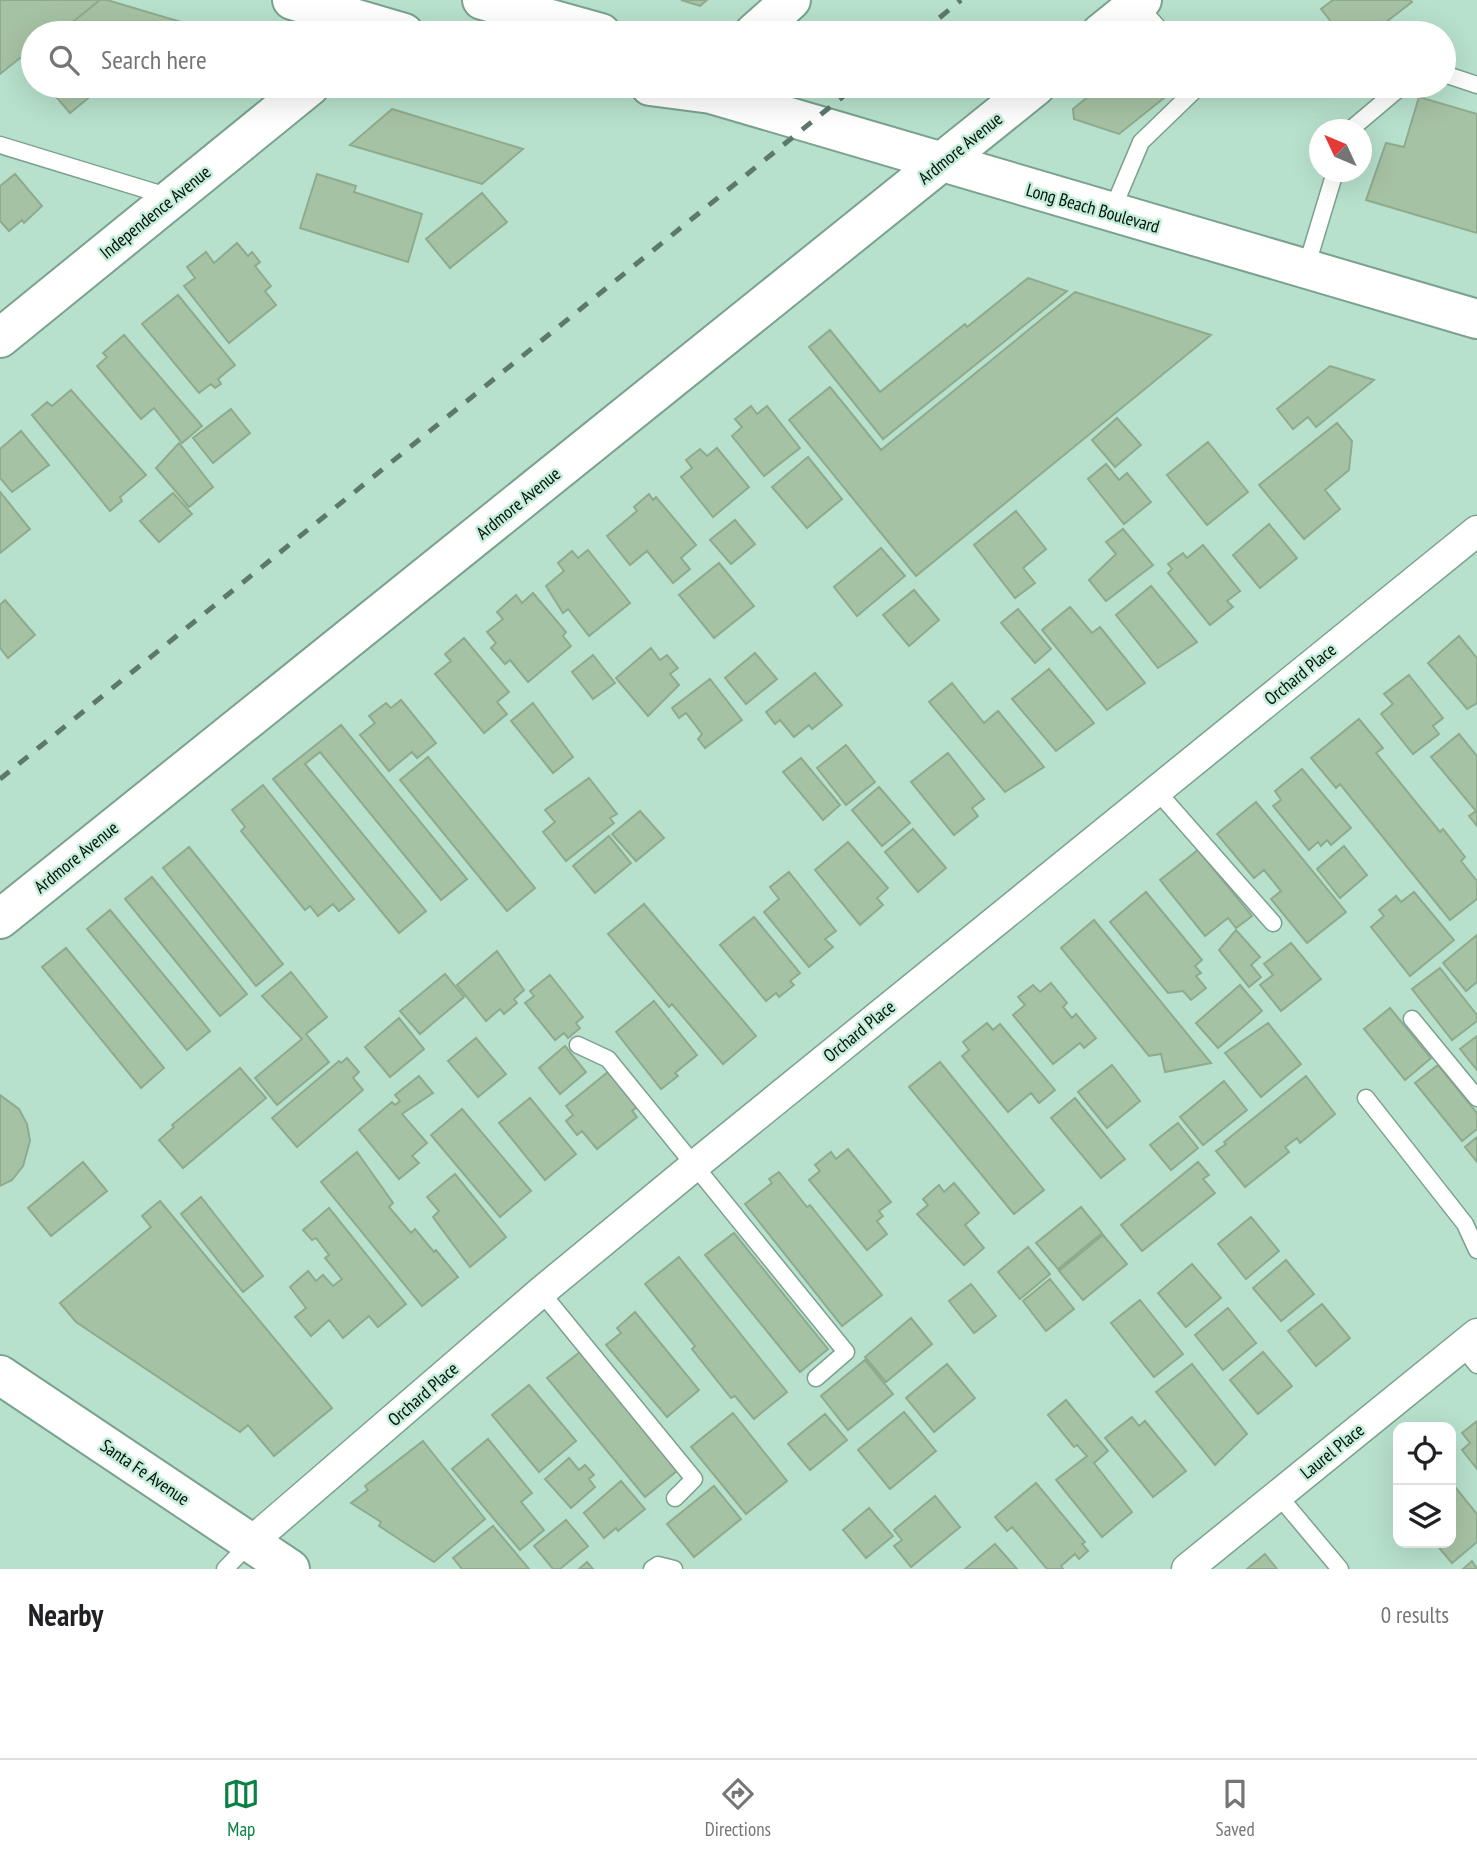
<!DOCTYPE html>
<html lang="en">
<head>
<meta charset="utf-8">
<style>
	body { margin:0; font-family:"PT Sans Narrow",sans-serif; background:#f2f2f2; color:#202124 }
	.controls { position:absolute; right:21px; bottom:21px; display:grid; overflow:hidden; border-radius:14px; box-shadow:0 7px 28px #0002 }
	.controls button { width:63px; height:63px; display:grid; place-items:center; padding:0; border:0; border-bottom:2px solid #e0e0e0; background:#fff; color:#202124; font:35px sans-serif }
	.compass { position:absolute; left:1309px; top:119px; width:63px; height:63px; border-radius:50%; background:#fff; box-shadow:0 7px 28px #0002; rotate:314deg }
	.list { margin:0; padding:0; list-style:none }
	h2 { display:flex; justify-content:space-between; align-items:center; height:91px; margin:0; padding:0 28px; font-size:30px }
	h2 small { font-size:23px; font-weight:400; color:#757577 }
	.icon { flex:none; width:38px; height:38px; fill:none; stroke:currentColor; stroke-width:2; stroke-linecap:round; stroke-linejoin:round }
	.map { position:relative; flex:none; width:1477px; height:1569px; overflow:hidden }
	.search { position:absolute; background:#fff; box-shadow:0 7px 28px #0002; left:21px; right:21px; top:21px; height:77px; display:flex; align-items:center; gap:18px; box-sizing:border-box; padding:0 24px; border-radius:38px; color:#757577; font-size:26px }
	.sheet { height:189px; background:#fff }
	nav { display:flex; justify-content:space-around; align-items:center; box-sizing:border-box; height:98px; border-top:2px solid #e0e0e0; background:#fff; font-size:19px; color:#757577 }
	nav a { display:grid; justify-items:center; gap:4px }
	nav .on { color:#0b8043 }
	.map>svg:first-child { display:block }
	.building { fill:#a6c2a4; stroke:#8fab8d; stroke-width:2 }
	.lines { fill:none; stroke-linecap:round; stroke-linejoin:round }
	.lane-casing { stroke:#7aa28e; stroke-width:19 }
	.street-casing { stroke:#7aa28e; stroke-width:33 }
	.secondary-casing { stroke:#7aa28e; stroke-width:42 }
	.primary-casing { stroke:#7aa28e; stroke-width:42 }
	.lane { stroke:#fff; stroke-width:16 }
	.street { stroke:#fff; stroke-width:30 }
	.secondary { stroke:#fff; stroke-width:38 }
	.primary { stroke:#fff; stroke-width:38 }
	.rail { stroke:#5d796b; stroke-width:5; stroke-dasharray:12 12; stroke-linecap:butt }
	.labels { text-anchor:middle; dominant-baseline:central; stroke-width:5; stroke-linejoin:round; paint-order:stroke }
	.street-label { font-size:18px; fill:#020f09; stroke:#c4eed9 }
</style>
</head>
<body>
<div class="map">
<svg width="1477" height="1569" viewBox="0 0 1477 1569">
	<rect width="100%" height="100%" fill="#b7e1cc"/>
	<!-- building -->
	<path class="building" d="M0,0H100L59,33H33V54L26,60L20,58L0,74Z
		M100,0H107L181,22L169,33H59Z
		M681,0H707L700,6Z
		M1333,0H1410L1412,2L1372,33H1340L1321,9Z
		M179,26L199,32L201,27L220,33H169Z
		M33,54V68L26,60Z
		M47,86H103L70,113Z
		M1101,86H1179L1119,134L1074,119L1073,109Z
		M1294,86H1313L1304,95Z
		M1419,97L1477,114V233L1366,200L1386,143L1404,147Z
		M392,109L523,149L482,184L350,145Z
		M15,174L42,206L24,223L22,220L9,231L0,221V186Z
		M317,174L356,186L354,192L422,214L408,262L300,228Z
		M482,193L507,222L450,268L426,239Z
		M237,243L248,256L252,252L260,262L255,266L271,286L265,291L276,305L229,343L184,286L195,278L187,267L206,252L214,263Z
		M1028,278L1067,291L883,439L809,347L830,330L880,392L965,324L967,327Z
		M1075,292L1211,335L916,576L789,420L830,387L881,450Z
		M178,295L235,365L218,379L221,384L215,388L211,384L199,393L142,324Z
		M124,335L202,426L182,443L154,408L141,419L97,366L107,357L103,353Z
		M1330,366L1374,380L1316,427L1308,417L1293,429L1277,409Z
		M71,390L146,475L120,497L122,501L110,511L32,415L47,402L52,406Z
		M751,406L757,414L767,406L800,448L764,476L732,436L742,427L735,419Z
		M231,409L250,433L213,463L193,438Z
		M1117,418L1141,445L1115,467L1092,440Z
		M1337,423L1352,441L1349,470L1325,490L1340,509L1304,539L1259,485Z
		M21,431L49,465L12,492L0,478V449Z
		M1208,442L1248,492L1207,525L1167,475Z
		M179,443L213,487L189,507L156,468Z
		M717,448L749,487L713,517L681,477L692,468L686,460L700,449L707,456Z
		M808,457L842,499L807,528L772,487Z
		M1106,464L1119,480L1127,473L1151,502L1124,524L1088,479Z
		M0,492L30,529L0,553Z
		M173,493L192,514L159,542L140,521Z
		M649,494L653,500L656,497L696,545L681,558L690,569L673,583L647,551L630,565L607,536L637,511L634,507Z
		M1016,511L1046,549L1023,568L1035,583L1015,598L974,545Z
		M735,520L755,544L731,564L710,540Z
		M1269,524L1297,558L1260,588L1233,555Z
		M1123,529L1153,565L1106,601L1089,580L1116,554L1106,542Z
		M1203,545L1240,591L1227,601L1233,607L1210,625L1168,573L1172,569L1168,564L1183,553L1187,558Z
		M881,548L905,576L857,616L834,587Z
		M588,550L630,603L589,636L568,609L563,613L546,586L564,571L558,563L572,551L578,558Z
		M719,563L754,606L714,638L679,595Z
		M1151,586L1197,642L1158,668L1116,615Z
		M914,590L939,620L909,646L883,615Z
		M533,593L566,632L563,636L571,646L528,682L510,660L505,664L491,648L496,643L487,632L503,619L497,612L516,595L522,603Z
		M5,600L35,635L8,658L0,648V605Z
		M1070,607L1092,633L1100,627L1145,683L1107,710L1042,630Z
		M1018,609L1051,649L1035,663L1001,623Z
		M1459,636L1477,658V703L1467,709L1428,663Z
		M464,638L509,692L497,702L507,714L484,733L435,674L451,661L445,654Z
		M651,648L660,660L667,655L678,668L670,674L679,685L648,716L616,678Z
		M755,653L777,679L746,704L725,678Z
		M593,655L615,683L593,699L572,672Z
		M1049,669L1094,723L1056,751L1012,699Z
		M815,673L842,705L812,729L809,725L794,737L780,720L775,724L766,712Z
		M1409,675L1443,718L1433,726L1439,734L1413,754L1381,714L1393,704L1384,694Z
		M710,679L742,720L705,748L698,739L702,734L686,713L679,718L672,708Z
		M952,683L984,723L998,711L1044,767L1005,792L929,702Z
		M401,700L436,743L417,758L412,752L389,771L360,735L375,723L369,716L386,703L391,708Z
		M533,703L573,757L553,773L511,721Z
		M1359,719L1383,748L1376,753L1440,832L1443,829L1465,857L1461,861L1477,881V899L1450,920L1340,784L1336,788L1311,758Z
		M341,725L467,879L441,900L320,752L305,764L426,911L399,933L273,779Z
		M1459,734L1477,756V826L1469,816L1476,811L1431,757Z
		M846,745L875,782L846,805L817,768Z
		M948,753L984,799L972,808L978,816L954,835L911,782Z
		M428,757L535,888L507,911L400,780Z
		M801,758L840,805L823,820L783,772Z
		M1302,769L1351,828L1331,845L1327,840L1321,846L1318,842L1309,850L1273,806L1281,800L1275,791Z
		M589,778L617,814L610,818L614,823L566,861L543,832L555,822L545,810Z
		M263,785L354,899L339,911L333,904L318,916L310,906L305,910L241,831L245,827L232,810Z
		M879,787L910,823L882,846L852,810Z
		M1256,802L1346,912L1307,943L1271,899L1281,891L1264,870L1254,878L1217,834Z
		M640,811L664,838L636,861L612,834Z
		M913,829L946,868L918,892L885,852Z
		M609,836L631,863L595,893L573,866Z
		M848,842L888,888L877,898L883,905L860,925L815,870Z
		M1344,846L1367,875L1340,898L1317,869Z
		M189,847L283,964L256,986L163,868Z
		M1198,850L1252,916L1236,928L1228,918L1205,936L1160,880Z
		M789,872L836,931L825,939L833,947L809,967L764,912L779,899L770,887Z
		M152,877L247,994L220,1016L125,899Z
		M1146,892L1202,960L1195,966L1201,973L1196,976L1206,988L1191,1000L1183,991L1168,993L1110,922Z
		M1414,892L1454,940L1410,976L1371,927L1384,916L1379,910L1396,896L1401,902Z
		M644,904L756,1036L723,1064L672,1004L669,1007L608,934Z
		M110,910L210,1031L187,1050L87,929Z
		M754,917L800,973L790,981L794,985L779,997L776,993L766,1001L720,945Z
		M1094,920L1211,1063L1165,1072L1161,1054L1149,1056L1061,948Z
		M1236,930L1260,957L1251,965L1261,977L1249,987L1219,950Z
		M1477,935V982L1466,991L1443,963Z
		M1291,943L1321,979L1281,1011L1260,985L1273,975L1264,964Z
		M66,948L164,1068L141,1088L42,967Z
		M497,951L524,990L514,999L517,1003L504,1014L500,1009L486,1021L457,985Z
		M1440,968L1477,1015V1021L1452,1040L1412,989Z
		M291,972L327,1017L306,1034L329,1062L277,1105L255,1078L302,1039L262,996Z
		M445,974L464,997L420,1034L400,1011Z
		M550,975L583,1017L576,1023L580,1028L568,1038L564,1033L555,1040L525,1003L534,996L530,991Z
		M1051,983L1067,1003L1063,1007L1072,1018L1076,1014L1096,1038L1084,1048L1080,1043L1053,1064L1013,1015L1025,1005L1018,997L1033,985L1040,992Z
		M1240,985L1262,1011L1218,1048L1196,1023Z
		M654,1001L697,1055L675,1073L678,1076L661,1089L616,1032Z
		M1390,1008L1431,1058L1405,1080L1364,1029Z
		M399,1018L424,1049L390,1077L365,1047Z
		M987,1023L993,1030L1000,1024L1055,1090L1039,1103L1031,1093L1008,1112L962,1056L969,1050L963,1042Z
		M1268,1023L1301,1064L1261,1097L1225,1053Z
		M1477,1036V1070L1460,1049Z
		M476,1038L506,1074L478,1097L448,1061Z
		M565,1046L586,1072L560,1094L539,1068Z
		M347,1058L359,1072L353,1078L363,1090L297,1147L272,1118L339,1061L341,1063Z
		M940,1062L1044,1190L1014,1214L909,1087Z
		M1112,1065L1140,1101L1107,1128L1078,1092Z
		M1438,1065L1477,1113V1129L1462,1141L1415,1083Z
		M240,1068L266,1098L183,1168L159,1140L174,1127L172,1125Z
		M608,1072L637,1107L632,1111L637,1117L597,1149L582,1131L577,1135L566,1121L573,1115L566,1106Z
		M419,1076L433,1093L402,1114L427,1143L412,1156L419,1163L399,1179L359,1130L392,1102L395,1105L400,1101L395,1095Z
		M1306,1076L1335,1114L1300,1143L1297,1138L1285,1147L1289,1152L1245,1187L1216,1151L1226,1144L1224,1142Z
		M1224,1081L1247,1110L1203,1145L1180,1117Z
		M0,1095L19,1109L27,1124L30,1141L23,1166L12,1180L0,1186Z
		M530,1098L576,1154L545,1180L499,1123Z
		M1075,1098L1125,1159L1101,1178L1051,1118Z
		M462,1109L531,1191L500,1217L431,1135Z
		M1178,1123L1198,1148L1171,1170L1150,1145Z
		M1477,1137V1162L1465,1147Z
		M848,1149L891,1202L879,1211L883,1216L877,1221L887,1234L867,1250L809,1180L820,1171L815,1165L831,1152L836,1159Z
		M357,1152L393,1203L389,1207L411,1233L415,1229L434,1252L436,1250L458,1277L422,1306L321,1182Z
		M83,1162L107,1191L51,1236L28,1208Z
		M1198,1162L1209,1175L1203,1179L1215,1193L1142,1251L1121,1225Z
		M779,1172L807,1207L810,1205L882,1295L842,1326L745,1204L772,1183L769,1179Z
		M455,1174L506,1237L470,1267L433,1217L439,1211L427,1197Z
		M954,1183L979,1213L965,1225L984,1248L964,1265L917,1214L928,1205L923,1199L939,1185L944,1192Z
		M201,1197L263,1276L243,1292L181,1214Z
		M160,1201L332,1408L274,1456L248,1425L240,1432L76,1322L60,1303L151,1227L142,1216Z
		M1081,1207L1102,1233L1058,1269L1036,1243Z
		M329,1208L406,1304L378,1327L369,1316L343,1338L329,1320L311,1336L295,1317L306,1308L290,1287L308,1271L316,1281L323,1275L333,1286L342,1279L325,1258L329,1255L316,1238L312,1240L303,1230Z
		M1251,1217L1279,1251L1246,1279L1218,1244Z
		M734,1233L828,1349L800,1372L705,1255Z
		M1103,1235L1127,1264L1083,1300L1059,1271Z
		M1028,1247L1050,1274L1020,1299L998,1272Z
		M679,1257L787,1392L754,1419L735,1396L731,1398L692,1349L695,1346L645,1284Z
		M1286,1260L1314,1294L1281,1321L1253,1288Z
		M1192,1264L1221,1298L1186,1327L1158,1293Z
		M1050,1279L1074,1309L1046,1331L1023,1301Z
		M971,1284L996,1316L974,1333L949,1301Z
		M1140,1300L1183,1354L1154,1377L1111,1323Z
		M1322,1304L1350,1338L1316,1366L1288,1331Z
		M1228,1308L1256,1343L1223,1370L1195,1335Z
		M635,1312L699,1390L667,1417L606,1345L621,1333L617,1328Z
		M911,1318L932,1344L886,1382L865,1357Z
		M580,1352L678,1470L645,1497L547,1378Z
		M1263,1352L1292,1386L1258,1414L1230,1380Z
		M865,1360L893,1394L848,1430L821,1396Z
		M947,1364L975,1398L934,1432L906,1398Z
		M1192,1364L1247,1434L1215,1465L1156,1392Z
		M529,1385L576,1441L539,1472L492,1415Z
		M1066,1400L1108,1451L1094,1463L1132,1512L1102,1537L1056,1480L1087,1456L1077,1445L1074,1447L1048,1415Z
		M904,1412L936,1451L890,1489L858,1450Z
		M733,1413L787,1481L746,1514L691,1447Z
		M825,1414L847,1440L810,1470L788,1444Z
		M1132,1417L1139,1426L1145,1421L1186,1471L1153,1497L1105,1438Z
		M1477,1421V1469L1462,1450L1470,1443L1462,1433Z
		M488,1439L532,1493L521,1502L544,1530L520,1550L452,1469Z
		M423,1441L485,1519L434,1562L379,1526L381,1522L351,1503L368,1490L365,1486Z
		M569,1458L579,1470L585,1465L594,1475L589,1479L595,1487L571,1508L545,1479Z
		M621,1481L645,1509L618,1531L616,1528L604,1538L584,1513Z
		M1451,1482L1477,1514V1542L1452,1563L1435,1543H1451Z
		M1036,1483L1085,1542L1082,1544L1088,1551L1079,1559L1075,1554L1061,1566L1063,1569H1047L1012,1527L1007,1531L995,1517Z
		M714,1486L741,1519L694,1557L667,1524Z
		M935,1496L960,1527L911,1567L894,1546L902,1540L894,1530Z
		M869,1508L893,1536L866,1558L843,1530Z
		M566,1520L588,1546L560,1569H553L534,1546Z
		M493,1526L529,1569H462L453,1558Z
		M995,1544L1017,1569H965Z
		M1265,1554L1277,1569H1247Z
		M1472,1561L1477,1569H1463Z
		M587,1562L593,1569H579Z"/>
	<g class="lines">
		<defs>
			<path id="lane" d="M1137,4L1163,33
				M1444,74L1477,85
				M1350,130L1402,86
				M0,145L170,197
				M1111,213L1141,142L1199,86
				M1306,268L1335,172
				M1156,790L1273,923
				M1412,1019L1477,1098
				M578,1045L608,1059L846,1352L816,1378
				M1366,1098L1465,1224L1477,1250
				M541,1292L694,1479L675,1498
				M1462,1346L1477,1365
				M1278,1495L1340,1569
				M225,1569L251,1542
				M652,1569L658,1565L674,1569"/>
			<path id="street" d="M251,1542L541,1292L694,1166L1477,531
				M1187,1569L1477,1334"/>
			<path id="secondary" d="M754,33L791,0
				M1101,33L1142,0
				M0,338L310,86
				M0,919L1036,86
				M0,1375L290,1569"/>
			<path id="primary" d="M292,0L404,33
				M482,0L601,33
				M650,86L711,94L1477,319"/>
		</defs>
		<!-- lane casing -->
		<use href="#lane" class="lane-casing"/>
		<!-- street casing -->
		<use href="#street" class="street-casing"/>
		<!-- secondary casing -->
		<use href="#secondary" class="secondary-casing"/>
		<!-- primary casing -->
		<use href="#primary" class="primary-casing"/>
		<!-- lane -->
		<use href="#lane" class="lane"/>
		<!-- street -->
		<use href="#street" class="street"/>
		<!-- secondary -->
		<use href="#secondary" class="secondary"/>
		<!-- primary -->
		<use href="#primary" class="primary"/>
		<!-- rail -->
		<path class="rail" d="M921,33L961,0
			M0,779L856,86"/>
	</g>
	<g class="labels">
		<!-- street labels -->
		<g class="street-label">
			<text transform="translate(960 148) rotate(-39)">Ardmore Avenue</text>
			<text transform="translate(1093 208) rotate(16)">Long Beach Boulevard</text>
			<text transform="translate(155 212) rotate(-39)">Independence Avenue</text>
			<text transform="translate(518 503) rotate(-39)">Ardmore Avenue</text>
			<text transform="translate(1300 674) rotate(-39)">Orchard Place</text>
			<text transform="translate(76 857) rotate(-39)">Ardmore Avenue</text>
			<text transform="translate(859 1031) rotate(-39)">Orchard Place</text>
			<text transform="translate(423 1394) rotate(-41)">Orchard Place</text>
			<text transform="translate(1332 1451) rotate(-39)">Laurel Place</text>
			<text transform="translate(145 1472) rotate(34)">Santa Fe Avenue</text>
		</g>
	</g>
</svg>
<div class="controls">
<button><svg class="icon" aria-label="locate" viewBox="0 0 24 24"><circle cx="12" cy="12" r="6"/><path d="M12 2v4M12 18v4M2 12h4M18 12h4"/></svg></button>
<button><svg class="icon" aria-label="layers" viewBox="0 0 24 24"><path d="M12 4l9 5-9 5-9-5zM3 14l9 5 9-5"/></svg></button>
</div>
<svg class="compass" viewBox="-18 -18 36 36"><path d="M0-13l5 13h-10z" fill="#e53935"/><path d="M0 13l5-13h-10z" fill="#757577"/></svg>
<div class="search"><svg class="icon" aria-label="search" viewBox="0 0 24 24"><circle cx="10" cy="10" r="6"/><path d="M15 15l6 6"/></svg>Search here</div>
</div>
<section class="sheet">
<h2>Nearby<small>0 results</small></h2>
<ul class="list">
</ul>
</section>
<nav>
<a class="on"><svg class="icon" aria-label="map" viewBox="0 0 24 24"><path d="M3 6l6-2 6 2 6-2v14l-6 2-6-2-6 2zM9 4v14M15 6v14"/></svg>Map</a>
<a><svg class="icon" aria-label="directions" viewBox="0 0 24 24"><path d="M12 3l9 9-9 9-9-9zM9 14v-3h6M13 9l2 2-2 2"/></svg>Directions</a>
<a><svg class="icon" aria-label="saved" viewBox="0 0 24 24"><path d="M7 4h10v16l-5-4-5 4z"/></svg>Saved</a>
</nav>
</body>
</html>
